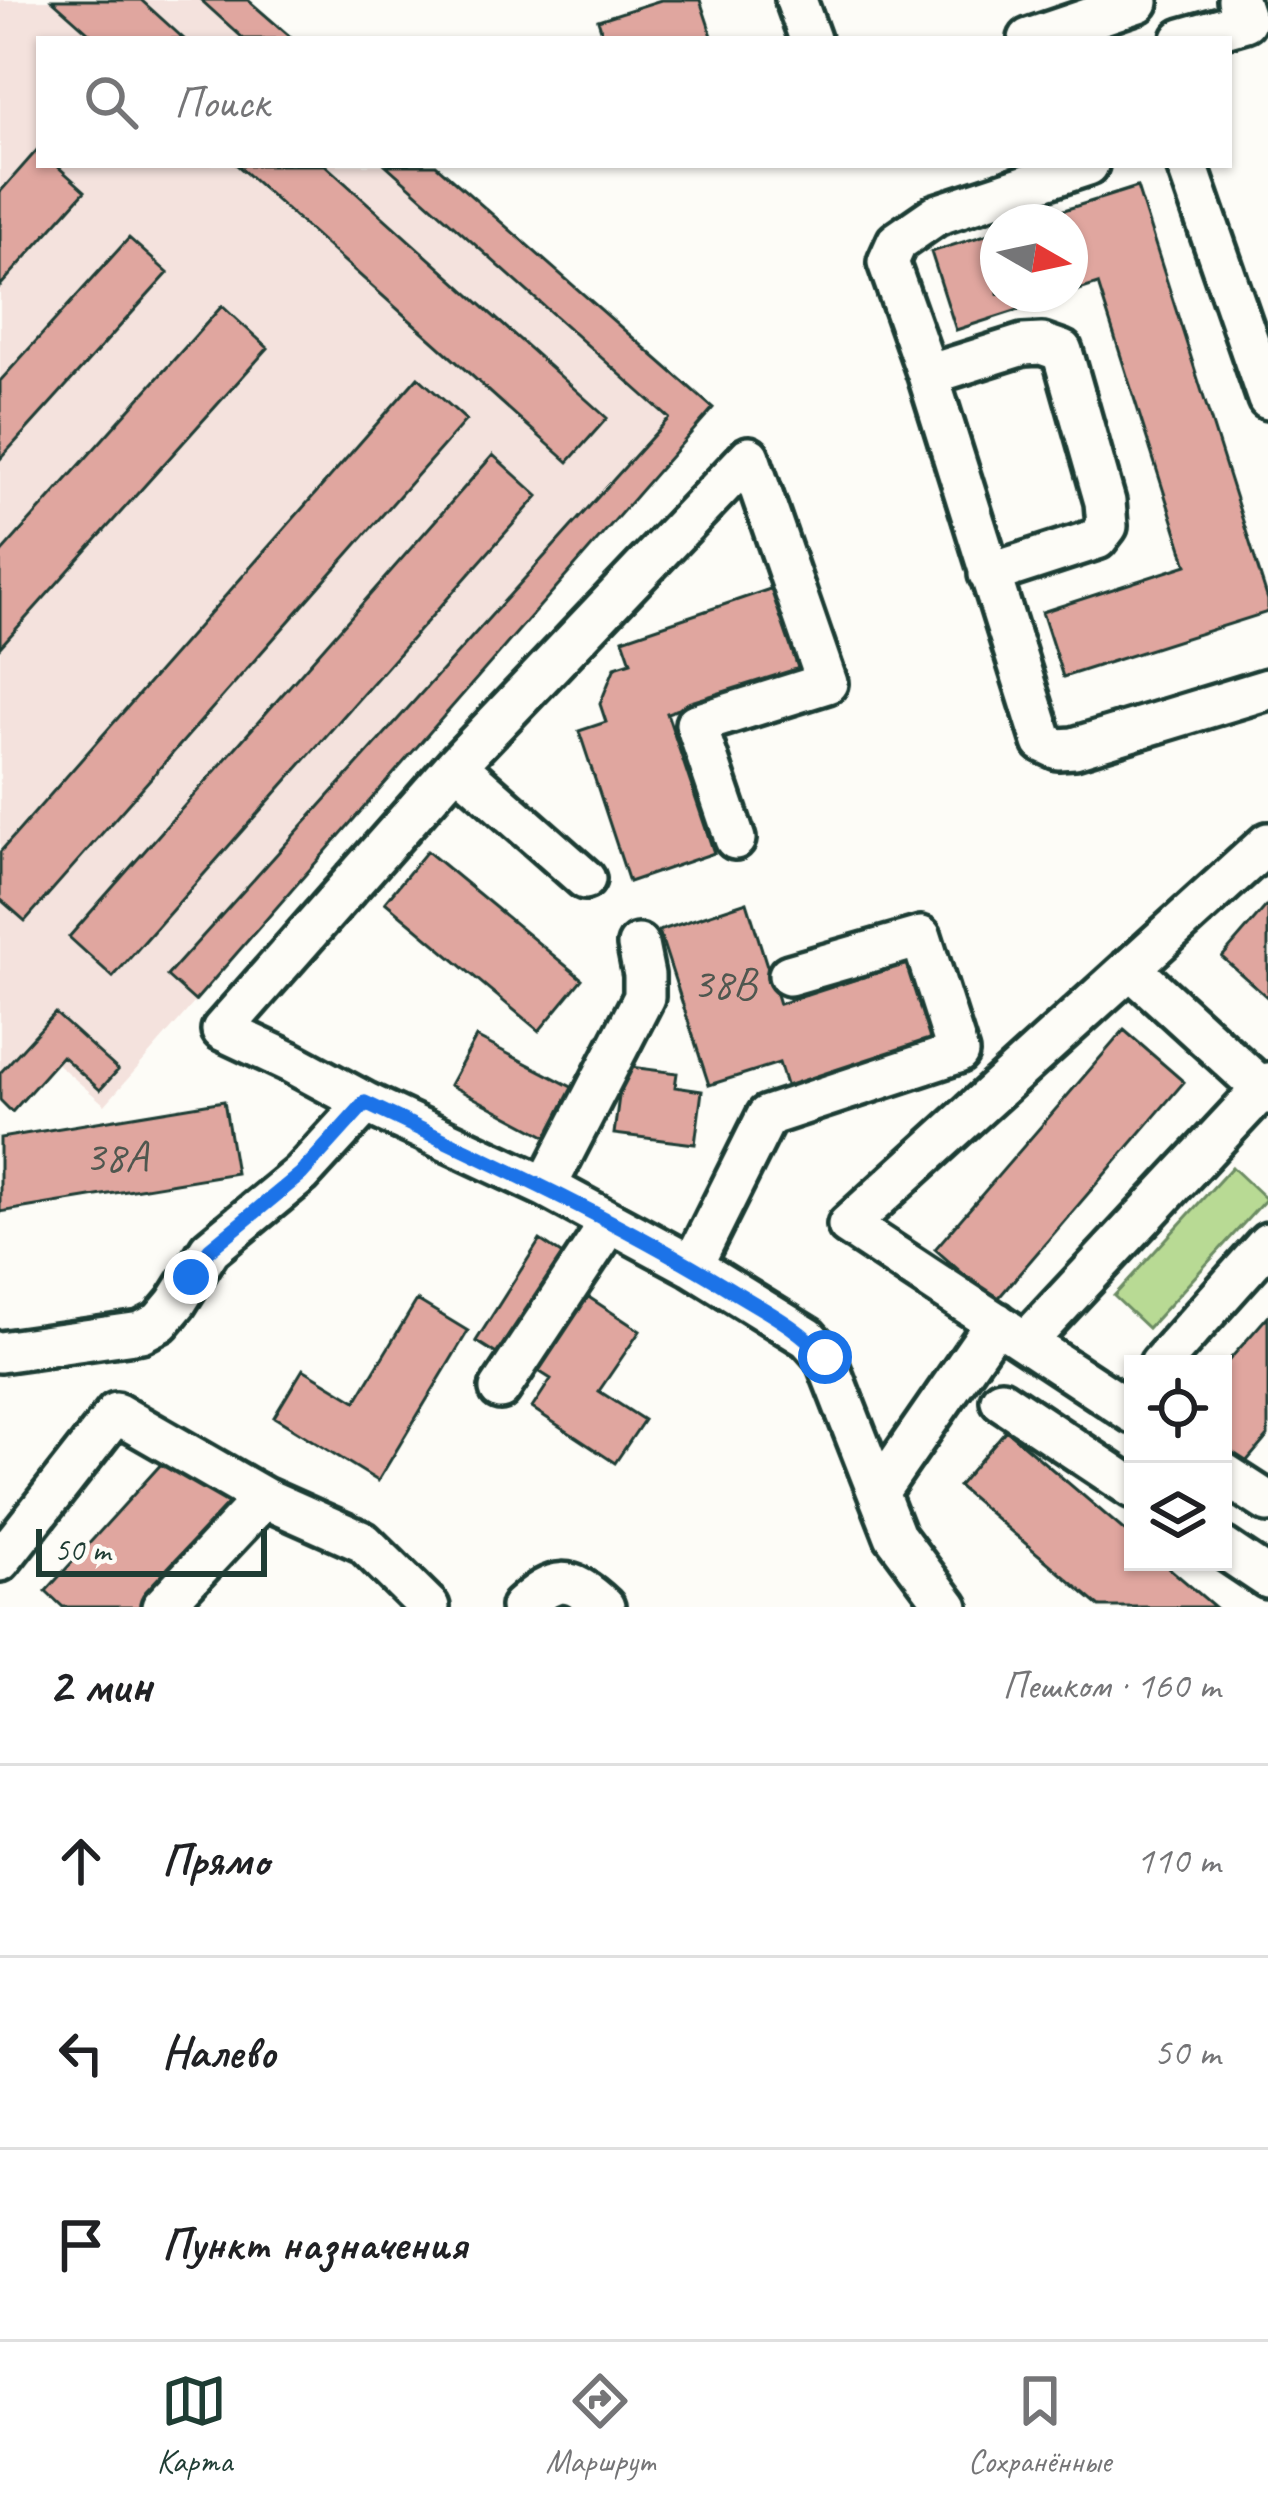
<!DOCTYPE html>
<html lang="ru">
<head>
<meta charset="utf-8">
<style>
	body { margin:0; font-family:Caveat,sans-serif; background:#f6f6f6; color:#202124 }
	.controls { position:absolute; right:36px; bottom:36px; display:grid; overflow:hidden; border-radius:0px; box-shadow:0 3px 9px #0004 }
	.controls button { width:108px; height:108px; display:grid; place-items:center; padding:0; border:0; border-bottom:3px solid #e0e0e0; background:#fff; color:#202124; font:60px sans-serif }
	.compass { position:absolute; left:980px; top:204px; width:108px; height:108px; border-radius:50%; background:#fff; box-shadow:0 3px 9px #0004; rotate:99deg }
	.scale { position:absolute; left:36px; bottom:30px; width:231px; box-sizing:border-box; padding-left:12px; border:6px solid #1f3d34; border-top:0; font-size:33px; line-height:42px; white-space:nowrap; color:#1f3d34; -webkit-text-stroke:9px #fdfcf7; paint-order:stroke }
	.stop { position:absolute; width:36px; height:36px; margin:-27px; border:9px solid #1a73e8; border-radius:50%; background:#fff }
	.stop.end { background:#1a73e8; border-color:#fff; box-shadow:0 3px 12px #0008 }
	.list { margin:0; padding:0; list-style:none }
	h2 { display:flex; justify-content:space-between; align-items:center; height:156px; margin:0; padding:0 48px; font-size:51px }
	h2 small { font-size:39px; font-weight:400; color:#757577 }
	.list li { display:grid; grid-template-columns:78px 1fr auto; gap:36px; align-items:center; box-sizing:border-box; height:192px; padding:0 48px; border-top:3px solid #e0e0e0 }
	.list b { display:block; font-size:45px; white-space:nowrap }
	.list em { font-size:39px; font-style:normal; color:#757577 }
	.icon { flex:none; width:66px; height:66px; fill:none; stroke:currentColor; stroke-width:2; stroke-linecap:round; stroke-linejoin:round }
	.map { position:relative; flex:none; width:1268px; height:1607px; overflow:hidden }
	.search { position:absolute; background:#fff; box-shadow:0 3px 9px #0004; left:36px; right:36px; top:36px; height:132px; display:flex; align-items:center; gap:30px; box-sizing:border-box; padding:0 42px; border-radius:0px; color:#757577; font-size:45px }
	.sheet { height:732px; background:#fff }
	nav { display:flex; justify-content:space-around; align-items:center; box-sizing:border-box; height:168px; border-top:3px solid #e0e0e0; background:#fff; font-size:33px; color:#757577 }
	nav a { display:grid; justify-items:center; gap:6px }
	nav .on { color:#1f3d34 }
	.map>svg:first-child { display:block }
	.built { fill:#f4e2dd }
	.green { fill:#b8da94; stroke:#6c8c64; stroke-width:3 }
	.building { fill:#e0a69f; stroke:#1f3d34; stroke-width:3 }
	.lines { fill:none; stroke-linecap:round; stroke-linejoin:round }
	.minor-casing { stroke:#1f3d34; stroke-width:48 }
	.minor { stroke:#fdfcf7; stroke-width:39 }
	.route { stroke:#1a73e8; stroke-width:15 }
	.labels { text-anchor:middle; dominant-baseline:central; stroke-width:12; stroke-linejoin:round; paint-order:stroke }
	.number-label { font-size:45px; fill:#4f574f }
</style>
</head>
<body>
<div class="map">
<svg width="1268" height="1607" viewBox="0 0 1268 1607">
	<rect width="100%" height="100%" fill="#fdfcf7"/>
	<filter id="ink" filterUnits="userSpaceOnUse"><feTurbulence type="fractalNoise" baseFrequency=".00833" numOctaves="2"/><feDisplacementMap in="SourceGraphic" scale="24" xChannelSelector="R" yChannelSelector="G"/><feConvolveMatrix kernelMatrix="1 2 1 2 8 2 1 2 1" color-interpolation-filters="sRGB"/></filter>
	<g filter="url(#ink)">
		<!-- built -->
		<path class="built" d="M0,0H248L293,39H39V165H436L713,408L105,1105L39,1048L0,1092Z"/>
		<!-- green -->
		<path class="green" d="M1232,1167L1266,1199L1148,1328L1114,1296Z"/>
		<!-- building -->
		<path class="building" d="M52,0H141L184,39H96Z
			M201,0H248L293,39H244Z
			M661,0H700L713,39H604L598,20Z
			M38,149L39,165H56L85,191L0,286V192Z
			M237,165H325L607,418L568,462Z
			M386,165H436L713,408L195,1001L167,976L669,418Z
			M1137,187L1268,600V612L1063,677L1042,612L1187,565L1098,284L1070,293V222H1026Z
			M998,231V294H1068L956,330L931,252Z
			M129,238L168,273L0,459V381Z
			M222,306L268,348L0,647V554Z
			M418,377L466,420L25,921L0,899V852Z
			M493,455L538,496L113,977L69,937Z
			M776,587L803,668L667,713L714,853L629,882L579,731L606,722L600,704L615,667L631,662L623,639Z
			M427,851L582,979L539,1031L385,902Z
			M747,902L779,1004L910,962L935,1041L787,1088L779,1063L709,1085L659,931Z
			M1268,904V998L1222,957Z
			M55,1013L118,1070L100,1090L62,1056L12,1112L0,1100V1073Z
			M1124,1030L1184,1082L995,1302L935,1249Z
			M476,1037L579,1091L553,1140L450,1085Z
			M623,1066L677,1073L675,1087L702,1091L695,1144L614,1134Z
			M224,1101L236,1173L0,1212V1138Z
			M540,1240L570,1260L506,1360L476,1341Z
			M587,1296L640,1331L599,1391L644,1420L615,1463L532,1408L551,1379L537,1370Z
			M417,1300L468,1331L378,1481L274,1417L303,1369L356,1401Z
			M1268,1316V1436L1240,1469L1223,1454V1367Z
			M1006,1430L1133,1538V1562H1162L1215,1607H1100L958,1486Z
			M174,1450L235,1506L142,1607H63L46,1591Z"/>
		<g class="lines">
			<defs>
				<path id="minor" d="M796,0L810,39
					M1029,39L1138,2
					M1182,39L1245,21L1238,0
					M1088,165L936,215L897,242L888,262L928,375L1043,742L1058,749L1074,748L1268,689
					M1187,165L1268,399
					M928,375L1023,345L1042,344L1062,351L1105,502L1107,526L1097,539L989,574
					M456,765L585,879
					M735,839L696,724L827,683L749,457L456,765L222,1030L290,1062L366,1103L546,1187L692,1266L808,1338L825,1357L895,1536L948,1607
					M1130,968L1268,1094
					M546,1187L644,997V975L638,945
					M692,1266L767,1116L958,1053L921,937L789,975
					M1026,1342L1268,1083
					M0,1352L141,1332L160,1322L176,1303L210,1249L301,1174L366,1103
					M1160,1364L1268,1243
					M500,1389L610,1223
					M1001,1400L1133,1488
					M1133,1413L848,1225L1268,843
					M1223,1473L1268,1502
					M879,1491L996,1322
					M1223,1548L1268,1578
					M0,1561L116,1413L264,1498L363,1542L429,1607
					M162,1607L264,1498
					M521,1607C555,1577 569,1574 604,1607"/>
			</defs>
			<!-- minor casing -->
			<use href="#minor" class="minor-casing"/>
			<!-- minor -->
			<use href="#minor" class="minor"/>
		</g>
	</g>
	<g class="lines" filter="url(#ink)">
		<!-- route -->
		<path class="route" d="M191,1277L210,1249L301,1174L365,1103C488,1161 612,1217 728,1288C762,1309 799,1327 825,1357"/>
	</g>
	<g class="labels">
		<!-- number labels -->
		<g class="number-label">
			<text x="724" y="983">38В</text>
			<text x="116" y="1156">38А</text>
		</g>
	</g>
</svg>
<div class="controls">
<button><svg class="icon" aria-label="locate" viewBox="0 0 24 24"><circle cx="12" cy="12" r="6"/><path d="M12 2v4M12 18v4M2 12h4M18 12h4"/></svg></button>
<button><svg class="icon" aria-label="layers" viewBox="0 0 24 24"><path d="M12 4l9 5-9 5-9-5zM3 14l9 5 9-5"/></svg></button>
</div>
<svg class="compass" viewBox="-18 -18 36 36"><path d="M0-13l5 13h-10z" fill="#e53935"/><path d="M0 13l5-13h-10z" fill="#757577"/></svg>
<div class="scale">50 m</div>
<div class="stop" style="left:825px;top:1357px"></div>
<div class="stop end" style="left:191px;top:1277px"></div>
<div class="search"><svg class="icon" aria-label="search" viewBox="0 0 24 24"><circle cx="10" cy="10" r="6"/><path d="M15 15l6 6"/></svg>Поиск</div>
</div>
<section class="sheet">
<h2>2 мин<small>Пешком · 160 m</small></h2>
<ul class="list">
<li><svg class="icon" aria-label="ahead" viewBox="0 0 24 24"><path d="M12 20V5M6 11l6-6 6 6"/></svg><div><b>Прямо</b></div><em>110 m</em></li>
<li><svg class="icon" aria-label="left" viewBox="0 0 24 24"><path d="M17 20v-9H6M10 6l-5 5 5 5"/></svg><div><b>Налево</b></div><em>50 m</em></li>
<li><svg class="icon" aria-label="arrive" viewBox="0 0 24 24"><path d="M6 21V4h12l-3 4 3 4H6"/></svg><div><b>Пункт назначения</b></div></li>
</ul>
</section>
<nav>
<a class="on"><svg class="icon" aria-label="map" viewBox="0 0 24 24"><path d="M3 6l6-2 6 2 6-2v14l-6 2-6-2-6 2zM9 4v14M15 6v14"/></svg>Карта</a>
<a><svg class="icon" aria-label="directions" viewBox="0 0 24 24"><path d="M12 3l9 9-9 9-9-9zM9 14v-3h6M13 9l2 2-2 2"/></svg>Маршрут</a>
<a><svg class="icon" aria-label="saved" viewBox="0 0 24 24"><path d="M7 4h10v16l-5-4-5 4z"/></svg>Сохранённые</a>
</nav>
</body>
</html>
